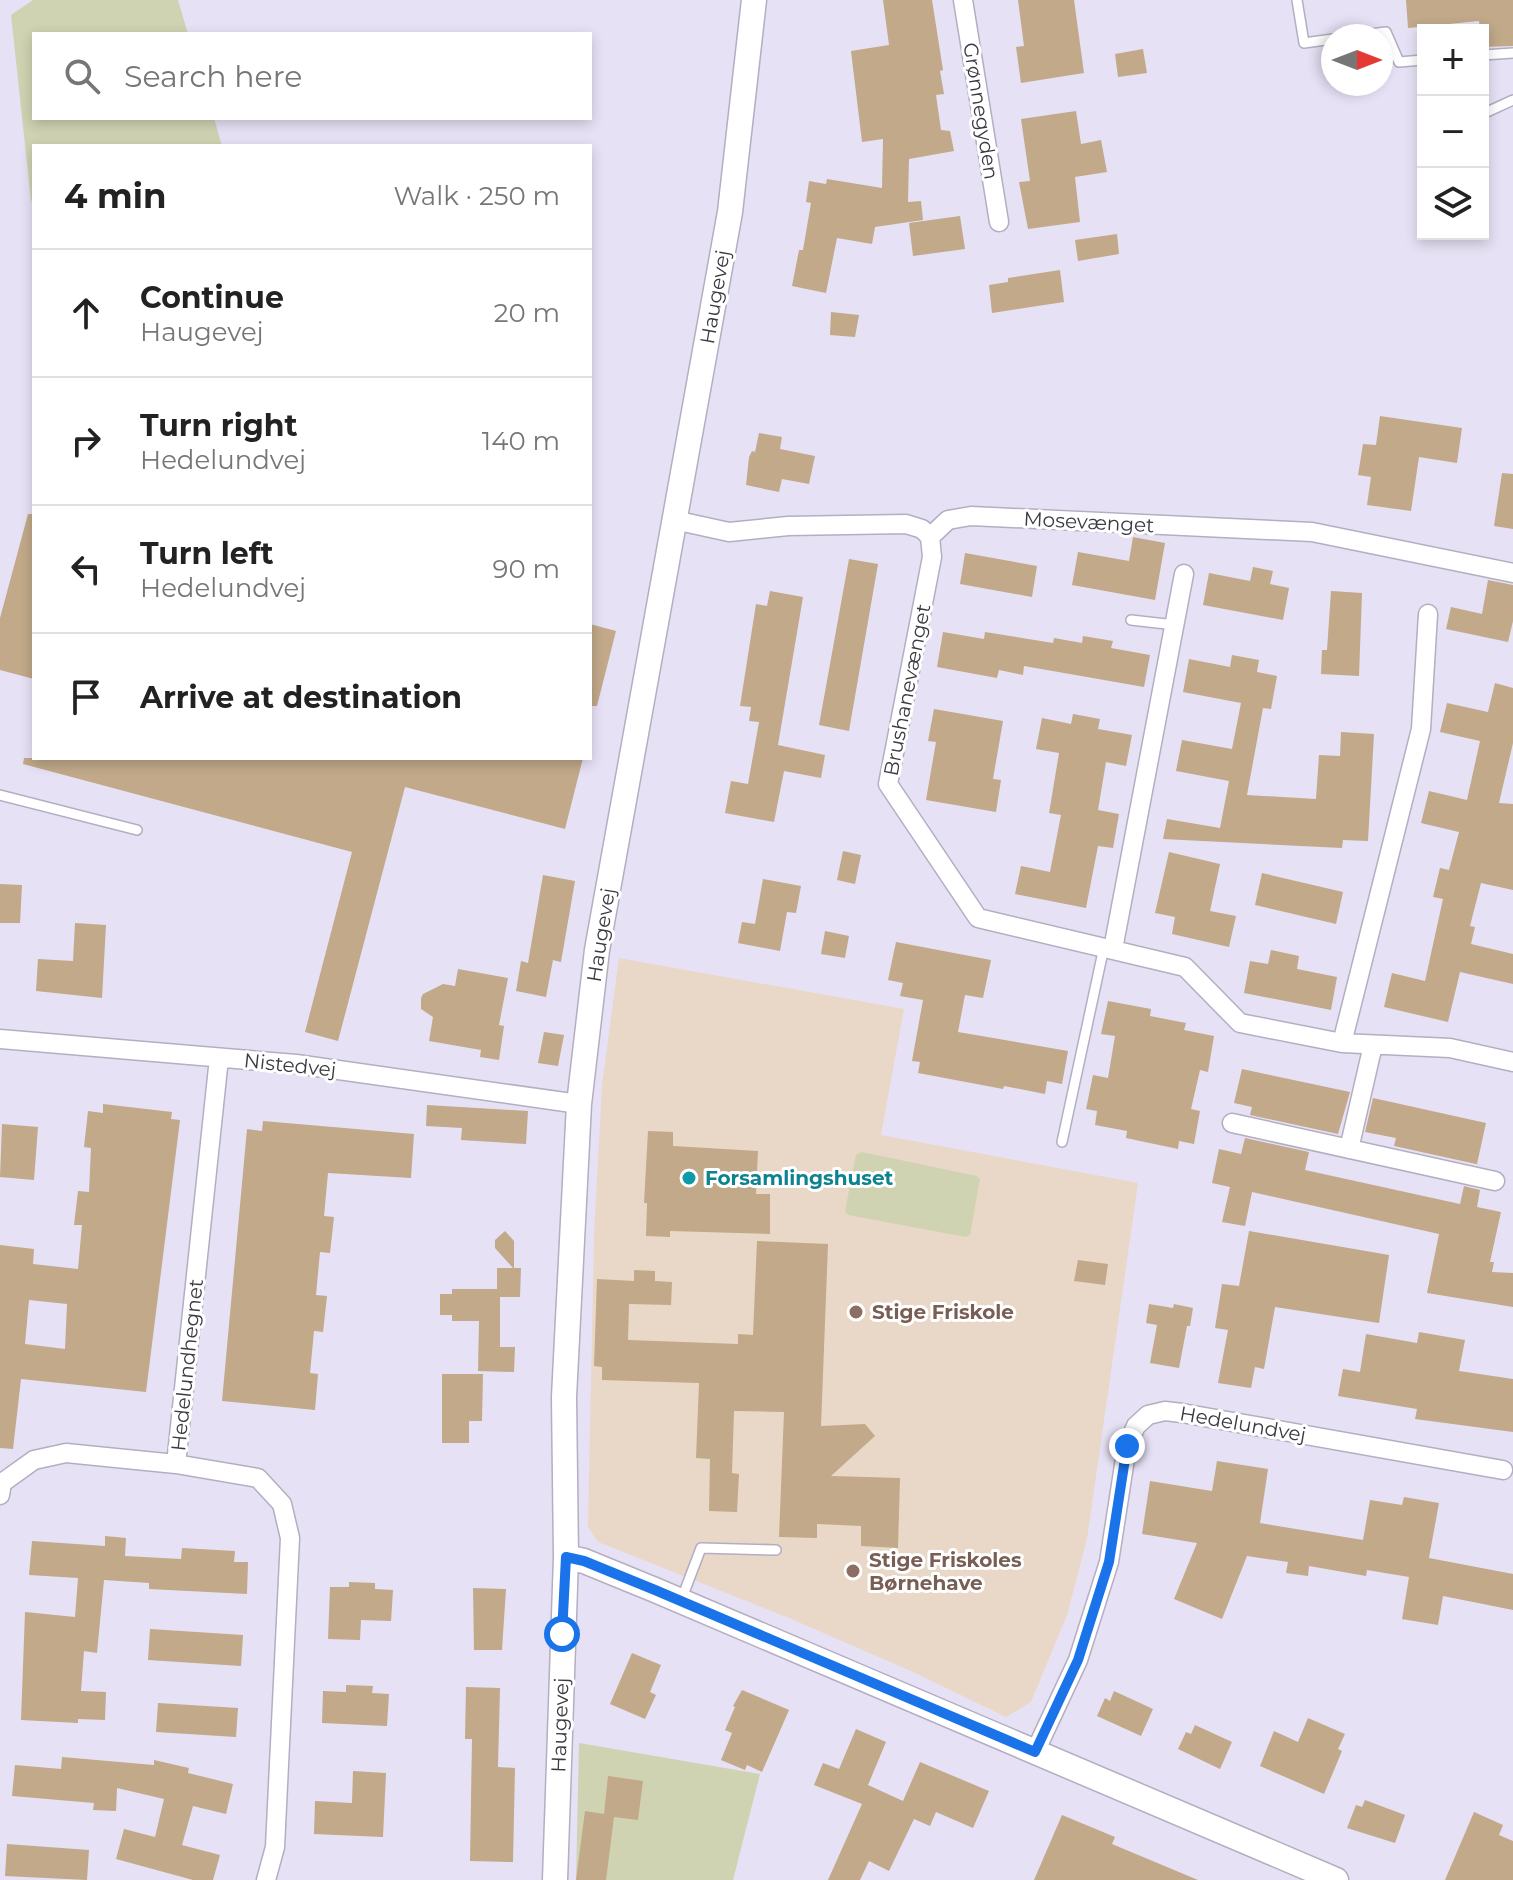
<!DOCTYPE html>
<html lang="en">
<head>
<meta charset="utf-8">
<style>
	body { margin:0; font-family:Montserrat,sans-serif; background:#f6f6f6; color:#222 }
	.controls { position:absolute; right:24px; top:24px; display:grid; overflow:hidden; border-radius:0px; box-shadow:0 4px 12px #0003 }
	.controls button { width:72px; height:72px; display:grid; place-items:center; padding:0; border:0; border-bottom:2px solid #e0e0e0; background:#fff; color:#222; font:40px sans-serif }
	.compass { position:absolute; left:1321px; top:24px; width:72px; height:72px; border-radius:50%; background:#fff; box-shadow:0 4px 12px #0003; rotate:90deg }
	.stop { position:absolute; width:24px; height:24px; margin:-18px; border:6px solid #1a73e8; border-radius:50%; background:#fff }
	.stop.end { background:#1a73e8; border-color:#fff; box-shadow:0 2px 8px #0008 }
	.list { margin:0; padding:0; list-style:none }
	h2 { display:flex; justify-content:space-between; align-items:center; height:104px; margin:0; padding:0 32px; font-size:34px }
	h2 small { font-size:26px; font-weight:400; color:#767676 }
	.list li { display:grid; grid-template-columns:52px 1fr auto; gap:24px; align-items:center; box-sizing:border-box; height:128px; padding:0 32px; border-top:2px solid #e0e0e0 }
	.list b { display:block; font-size:30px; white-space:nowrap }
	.list p { margin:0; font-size:26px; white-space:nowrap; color:#767676 }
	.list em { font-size:26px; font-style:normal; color:#767676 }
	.icon { flex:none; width:44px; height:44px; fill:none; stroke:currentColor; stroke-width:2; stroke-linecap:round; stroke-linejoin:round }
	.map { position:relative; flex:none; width:1513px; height:1880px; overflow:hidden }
	.search { position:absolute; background:#fff; box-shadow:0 4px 12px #0003; left:32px; top:32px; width:560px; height:88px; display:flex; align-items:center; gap:20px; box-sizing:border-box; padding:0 28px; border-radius:0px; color:#767676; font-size:30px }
	.panel { position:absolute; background:#fff; box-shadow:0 4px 12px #0003; left:32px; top:144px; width:560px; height:616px; border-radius:0px }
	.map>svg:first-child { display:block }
	.education { fill:#e9d8c7 }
	.green { fill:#d0d3b2 }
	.building { fill:#c1a989; fill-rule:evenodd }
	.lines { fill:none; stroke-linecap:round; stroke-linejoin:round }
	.service-casing { stroke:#b3aec1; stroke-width:12 }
	.minor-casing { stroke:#b3aec1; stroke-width:21 }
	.tertiary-casing { stroke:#b3aec1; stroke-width:27 }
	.service { stroke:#fff; stroke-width:9 }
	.minor { stroke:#fff; stroke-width:18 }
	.tertiary { stroke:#fff; stroke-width:24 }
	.route { stroke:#1a73e8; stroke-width:10 }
	.culture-dot { fill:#0f9aa8; stroke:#fff; stroke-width:3 }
	.education-dot { fill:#8d6e63; stroke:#fff; stroke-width:3 }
	.labels { text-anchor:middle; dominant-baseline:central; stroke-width:6; stroke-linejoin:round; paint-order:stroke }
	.street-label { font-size:20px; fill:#3b3941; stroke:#fff }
	.culture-label { font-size:20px; font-weight:bold; fill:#0d838f; stroke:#fff; text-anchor:start }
	.education-label { font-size:20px; font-weight:bold; fill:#785e54; stroke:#fff; text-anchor:start }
</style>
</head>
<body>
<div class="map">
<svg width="1513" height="1880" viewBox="0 0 1513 1880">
	<rect width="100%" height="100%" fill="#e7e1f5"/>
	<!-- education -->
	<path class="education" d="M619,958L904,1009L881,1135L1138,1183L1087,1539L1067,1615L1031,1702L1006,1717L913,1672L789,1618L598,1542L588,1527L594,1235L602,1085Z"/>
	<!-- green -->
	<path class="green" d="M33,0H178L188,34H34V118H214L222,146H34V200L31,201L11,15Z
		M862,1152L977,1176L980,1179L970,1235L966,1237L848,1215L845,1211L856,1155Z
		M579,1743L760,1774L733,1880H576Z"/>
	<!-- building -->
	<path class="building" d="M883,0H932L943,70L940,71L944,94L936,95L941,130L950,131L954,151L909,159L908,202L921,201L923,220L875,227L872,244L837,238L826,293L792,286L799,250H803L811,203L806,202L809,181L826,184L827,179L882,188L883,139L862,142L851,51L889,45Z
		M1018,0H1074L1084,73L1021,83L1016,47L1024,46Z
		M1406,0H1513V46L1483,47V30H1480L1479,21L1408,28Z
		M1143,49L1147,73L1118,77L1115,54Z
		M1076,111L1081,144L1101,140L1107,172L1075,177L1080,222L1028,229L1019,182L1030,181L1021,119Z
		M960,216L965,249L913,256L909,223Z
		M1117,234L1119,254L1078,261L1075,240Z
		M1060,270L1064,302L992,313L989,285L1008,282V278Z
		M831,312L859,315L855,337L830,335Z
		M1380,416L1462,428L1457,463L1419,457L1411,511L1367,505L1371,477L1358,475L1363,444L1376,445Z
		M759,433L782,437L780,449L815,456L809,484L782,479L779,492L746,485L749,457L752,451L755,452Z
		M1502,473L1513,474V529L1494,526Z
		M28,514H34V679L0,670V618Z
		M1133,537L1165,543L1155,600L1072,585L1078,552L1129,561Z
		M965,553L1037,566L1032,597L960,584Z
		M849,559L878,564L849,731L819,725Z
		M1253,567L1273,571L1270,584L1289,588L1283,620L1203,605L1209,573L1250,581Z
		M1488,580L1513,585V621L1508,642L1446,629L1451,607L1482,614Z
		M770,591L803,597L778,745L825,755L821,778L784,771L774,822L725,813L731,781L748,784L759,722L749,721L751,707L740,706L756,604L767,606Z
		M1331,591L1362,593L1359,676L1321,674L1322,650H1327Z
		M590,624L616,631L597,706H590Z
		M943,632L984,639L985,632L1053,643L1054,638L1082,643L1083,636L1113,641L1111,648L1150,655L1144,687L1024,666L1023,675L999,670L997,678L937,667Z
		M1232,655L1259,660L1257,672L1277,676L1271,709L1263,708L1247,795L1316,799L1319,755L1340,756L1341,732L1374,734L1368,841L1343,840L1342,848L1163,839L1167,819L1220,828L1229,781L1176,771L1182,740L1232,749L1241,703L1183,692L1189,659L1230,667Z
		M1495,683L1513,688V743L1499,803L1513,804V890L1481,883L1470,926L1475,927L1471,944L1513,954V984L1460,972L1448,1022L1384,1007L1392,973L1425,981L1443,899L1433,897L1440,868L1449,870L1459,832L1421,823L1429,791L1467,800L1480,741L1440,732L1447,703L1488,712Z
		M934,709L1003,721L993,779L1001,780L996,812L926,800L936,742L928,741Z
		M1073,714L1100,719L1098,729L1132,735L1126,766L1106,762L1098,810L1119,814L1113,848L1098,846L1086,908L1015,894L1021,866L1050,872L1061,815L1049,813L1059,753L1036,749L1042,718L1071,724Z
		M24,758H583L565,829L405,787L338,1041L305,1032L352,852L23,764Z
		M843,851L861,855L855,884L837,880Z
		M1169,852L1220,864L1210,911L1236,916L1229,947L1172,934L1175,917L1155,913Z
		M1262,873L1343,892L1336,924L1255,905Z
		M543,875L575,881L561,962L553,960L546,997L516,991L521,961L528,963Z
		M763,879L801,886L796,913L787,912L780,951L738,943L742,922L755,924Z
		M0,884L22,885L20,923H0Z
		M75,923L106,925L102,998L36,991L38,959L73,961Z
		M825,931L849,936L845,958L821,954Z
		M896,942L991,960L983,998L965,995L958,1032L1068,1051L1062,1084L1047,1081L1045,1094L1004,1086L1003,1089L918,1073L920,1062L912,1061L923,1000L900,996L903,983L888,980Z
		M1271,950L1299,956L1297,969L1337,977L1331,1010L1244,993L1250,961L1268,964Z
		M458,969L508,978L499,1025L504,1026L499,1060L480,1057L481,1050L429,1041L433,1017L421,1009V998L423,994L443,984L455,986Z
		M1108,1001L1151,1009L1150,1016L1186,1023L1184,1030L1214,1036L1208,1072L1200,1070L1191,1109L1200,1111L1194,1144L1179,1141L1178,1149L1126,1138L1127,1131L1095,1125L1097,1111L1086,1109L1093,1075L1108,1078L1115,1036L1101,1034Z
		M544,1032L564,1035L558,1066L538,1063Z
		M1242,1069L1350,1092L1338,1134L1250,1115L1252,1107L1234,1103Z
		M1373,1098L1486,1123L1477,1164L1485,1166L1394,1146L1396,1138L1365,1132Z
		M103,1104L172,1112L171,1119L180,1120L146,1392L21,1379L13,1449L0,1448V1245L34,1249L33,1264L78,1269L82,1225H74L78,1191L89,1192L91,1148L84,1147L88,1111L103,1113ZM29,1300L67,1304L65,1349L25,1344Z
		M427,1105L528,1111L526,1144L461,1140L462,1128L426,1126Z
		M263,1121L414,1134L411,1178L328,1173L324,1216L334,1217L330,1253L320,1252L316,1295L327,1296L323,1332L314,1331L310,1373L318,1374L315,1410L222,1401L247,1129L262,1131Z
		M2,1124L38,1127L34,1180L0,1177Z
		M648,1131L673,1132V1146L758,1151L756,1194H770V1234L670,1231V1237L646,1236L647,1203H644Z
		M1245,1138L1309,1152L1305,1170L1460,1204L1464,1186L1480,1190L1477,1207L1501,1212L1490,1262H1494L1492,1272L1513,1273V1307L1427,1293L1439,1234L1252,1192L1245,1226L1222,1222L1230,1187L1212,1183L1219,1149L1241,1154Z
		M505,1231L514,1241V1268H521L520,1297H500V1347H515L514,1372L478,1371L479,1321H452V1315H440V1294H452V1289H497V1268H513L495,1248V1240Z
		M1249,1231L1389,1255L1379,1323L1275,1307L1264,1369L1255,1367L1251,1388L1218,1383L1228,1330L1215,1328L1222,1284L1239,1286Z
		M757,1241L828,1244L821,1426L865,1424L875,1436L831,1476L900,1478L898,1548L861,1546V1526L817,1524V1538L779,1537L784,1412L734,1411L732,1473L739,1474L737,1512L709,1511L710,1459L696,1458L699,1383L602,1380V1367L594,1366L597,1279L634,1281V1270L655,1271V1281L672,1282L671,1305L629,1304L628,1340L738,1344V1334L753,1335Z
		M1078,1260L1108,1264L1105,1285L1074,1281Z
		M1149,1304L1173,1308L1174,1304L1193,1308L1190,1326H1187L1179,1368L1150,1363L1157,1325L1146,1323Z
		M1419,1332L1465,1340L1459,1371L1513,1379V1432L1415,1419L1417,1409L1338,1396L1343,1369L1360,1372L1366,1334L1417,1343Z
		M442,1374H483L482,1421H469V1443H442Z
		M1217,1461L1268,1469L1260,1523L1363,1540L1370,1500L1402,1505L1404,1497L1439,1503L1429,1558L1513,1574V1610L1443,1596L1438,1625L1402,1619L1409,1577L1367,1570L1366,1576L1309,1566L1308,1576L1286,1573L1288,1562L1247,1556L1222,1619L1174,1599L1197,1543L1142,1534L1150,1481L1212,1491Z
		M105,1536L126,1538L125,1556L181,1559L182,1548L235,1551L234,1562H248L247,1594L149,1589V1583L104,1580L97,1653L84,1651L81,1691L106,1692L105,1720L78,1719V1723L21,1720L25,1612L75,1617L78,1578L29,1575L32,1541L105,1546Z
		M349,1582L375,1583V1589L393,1590L391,1621L361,1620L360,1640L328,1639L330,1587H349Z
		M473,1588L506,1589L502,1650H474Z
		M150,1629L243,1635L241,1666L148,1660Z
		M632,1653L661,1665L650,1692L656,1695L645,1719L610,1704Z
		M346,1685L373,1686L372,1693L389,1694L387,1726L322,1723L323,1691L346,1692Z
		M466,1687L500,1688L498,1767L515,1768L513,1862L470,1861L472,1739H465Z
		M742,1690L789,1710L762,1772L747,1765L745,1770L721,1760L732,1733L725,1730L735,1707L733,1706Z
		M1114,1691L1153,1709L1141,1736L1097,1716L1105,1698L1110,1701Z
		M158,1703L238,1708L236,1737L156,1732Z
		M1308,1718L1345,1734L1338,1749L1342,1751L1324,1794L1260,1766L1274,1731L1298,1742Z
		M1195,1725L1232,1742L1220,1769L1178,1749L1186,1732L1191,1734Z
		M856,1729L886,1742L868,1785L903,1801L920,1762L989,1791L973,1828L936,1812L930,1826L914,1819L889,1871L869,1861L860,1880H828L862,1804L814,1785L823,1763L839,1769Z
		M62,1757L154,1765V1760L189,1768L188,1773L233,1784L226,1814L193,1806L182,1845L220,1855L213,1880H193L116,1859L124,1829L155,1837L164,1799L117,1788L116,1811L93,1810L94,1803L12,1796L15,1765L61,1769Z
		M353,1771L386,1773L383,1837L314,1834L315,1801L352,1803Z
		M608,1776L643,1781L638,1820L614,1817L606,1880H576L585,1811L604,1814Z
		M1365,1800L1405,1815L1395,1843L1347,1828L1356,1805L1362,1807Z
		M1474,1812L1503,1825L1499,1835L1513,1841V1880H1445Z
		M1062,1815L1115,1837L1112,1844L1198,1880H1034Z
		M7,1844L89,1850L87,1880L5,1876Z"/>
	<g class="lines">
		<defs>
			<path id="service" d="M1297,0L1304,43L1333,39
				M1355,36L1386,32L1399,62L1423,60
				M1483,55L1513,53
				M1487,112L1513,100
				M1131,620L1175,625
				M0,795L137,830
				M1062,1142L1104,947
				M682,1598L701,1548L776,1550"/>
			<path id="minor" d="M963,0L999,222
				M674,520L729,532L788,526L906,524L922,529L930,537
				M930,537L932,557L888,784L978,918L1185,967L1240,1023L1342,1043L1421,729L1428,614
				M930,537L948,520L971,516L1312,532L1513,573
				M1113,949L1184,574
				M0,1039L296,1064L579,1104
				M1342,1043L1450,1048L1513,1062
				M219,1058L176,1464L258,1478L282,1504L290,1538L275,1847L266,1880
				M1232,1123L1495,1181
				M1349,1149L1373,1045
				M0,1495L2,1483L34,1460L66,1453L176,1464
				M1035,1752L1078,1660L1109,1562L1127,1446L1136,1426L1148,1415L1165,1411L1182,1413L1503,1470"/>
			<path id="tertiary" d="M566,1557L584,1561L655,1590L1336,1880
				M555,1880L566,1557L564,1397L579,1104L597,950L730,212L754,0"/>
		</defs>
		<!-- service casing -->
		<use href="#service" class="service-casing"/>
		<!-- minor casing -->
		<use href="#minor" class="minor-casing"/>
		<!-- tertiary casing -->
		<use href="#tertiary" class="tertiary-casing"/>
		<!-- service -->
		<use href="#service" class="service"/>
		<!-- minor -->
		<use href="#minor" class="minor"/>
		<!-- tertiary -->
		<use href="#tertiary" class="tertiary"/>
	</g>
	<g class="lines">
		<!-- route -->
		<path class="route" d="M562,1634L566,1557L584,1561L655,1590L1035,1752L1078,1660L1109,1562L1127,1446"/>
	</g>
	<!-- markers -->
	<circle class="culture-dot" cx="689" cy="1178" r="8"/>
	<g class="education-dot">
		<circle cx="856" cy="1312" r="8"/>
		<circle cx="853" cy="1571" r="8"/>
	</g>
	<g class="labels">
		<!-- street labels -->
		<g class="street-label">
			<text transform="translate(981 111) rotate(81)">Grønnegyden</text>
			<text transform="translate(715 297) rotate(-80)">Haugevej</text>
			<text transform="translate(1089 522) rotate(3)">Mosevænget</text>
			<text transform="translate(907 690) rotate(-79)">Brushanevænget</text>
			<text transform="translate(601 935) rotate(-81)">Haugevej</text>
			<text transform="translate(290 1065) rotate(6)">Nistedvej</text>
			<text transform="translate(187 1365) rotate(-84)">Hedelundhegnet</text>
			<text transform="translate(1243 1424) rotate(10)">Hedelundvej</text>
			<text transform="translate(560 1725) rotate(-88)">Haugevej</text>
		</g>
		<!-- culture labels -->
		<g class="culture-label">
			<text x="705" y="1178">Forsamlingshuset</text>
		</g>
		<!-- education labels -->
		<g class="education-label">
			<text x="872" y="1312">Stige Friskole</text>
			<text x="869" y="1560">Stige Friskoles<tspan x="869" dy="23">Børnehave</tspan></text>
		</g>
	</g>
</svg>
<div class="controls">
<button>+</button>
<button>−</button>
<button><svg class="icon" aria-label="layers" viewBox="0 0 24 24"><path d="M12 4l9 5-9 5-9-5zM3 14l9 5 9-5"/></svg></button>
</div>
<svg class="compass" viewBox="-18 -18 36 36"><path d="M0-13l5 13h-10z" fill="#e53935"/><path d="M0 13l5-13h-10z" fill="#767676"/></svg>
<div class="stop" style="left:562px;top:1634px"></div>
<div class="stop end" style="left:1127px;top:1446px"></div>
<div class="search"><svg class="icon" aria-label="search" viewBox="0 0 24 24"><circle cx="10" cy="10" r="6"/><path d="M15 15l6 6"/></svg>Search here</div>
<section class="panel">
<h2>4 min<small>Walk · 250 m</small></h2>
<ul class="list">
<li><svg class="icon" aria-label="ahead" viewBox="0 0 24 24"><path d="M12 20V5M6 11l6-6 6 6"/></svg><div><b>Continue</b><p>Haugevej</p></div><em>20 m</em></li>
<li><svg class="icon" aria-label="right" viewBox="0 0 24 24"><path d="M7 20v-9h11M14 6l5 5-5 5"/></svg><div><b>Turn right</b><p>Hedelundvej</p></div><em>140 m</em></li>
<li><svg class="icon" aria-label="left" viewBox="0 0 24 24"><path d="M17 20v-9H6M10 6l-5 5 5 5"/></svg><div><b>Turn left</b><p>Hedelundvej</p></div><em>90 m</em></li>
<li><svg class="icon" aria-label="arrive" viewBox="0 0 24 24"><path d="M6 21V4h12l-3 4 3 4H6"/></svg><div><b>Arrive at destination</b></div></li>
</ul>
</section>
</div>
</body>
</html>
